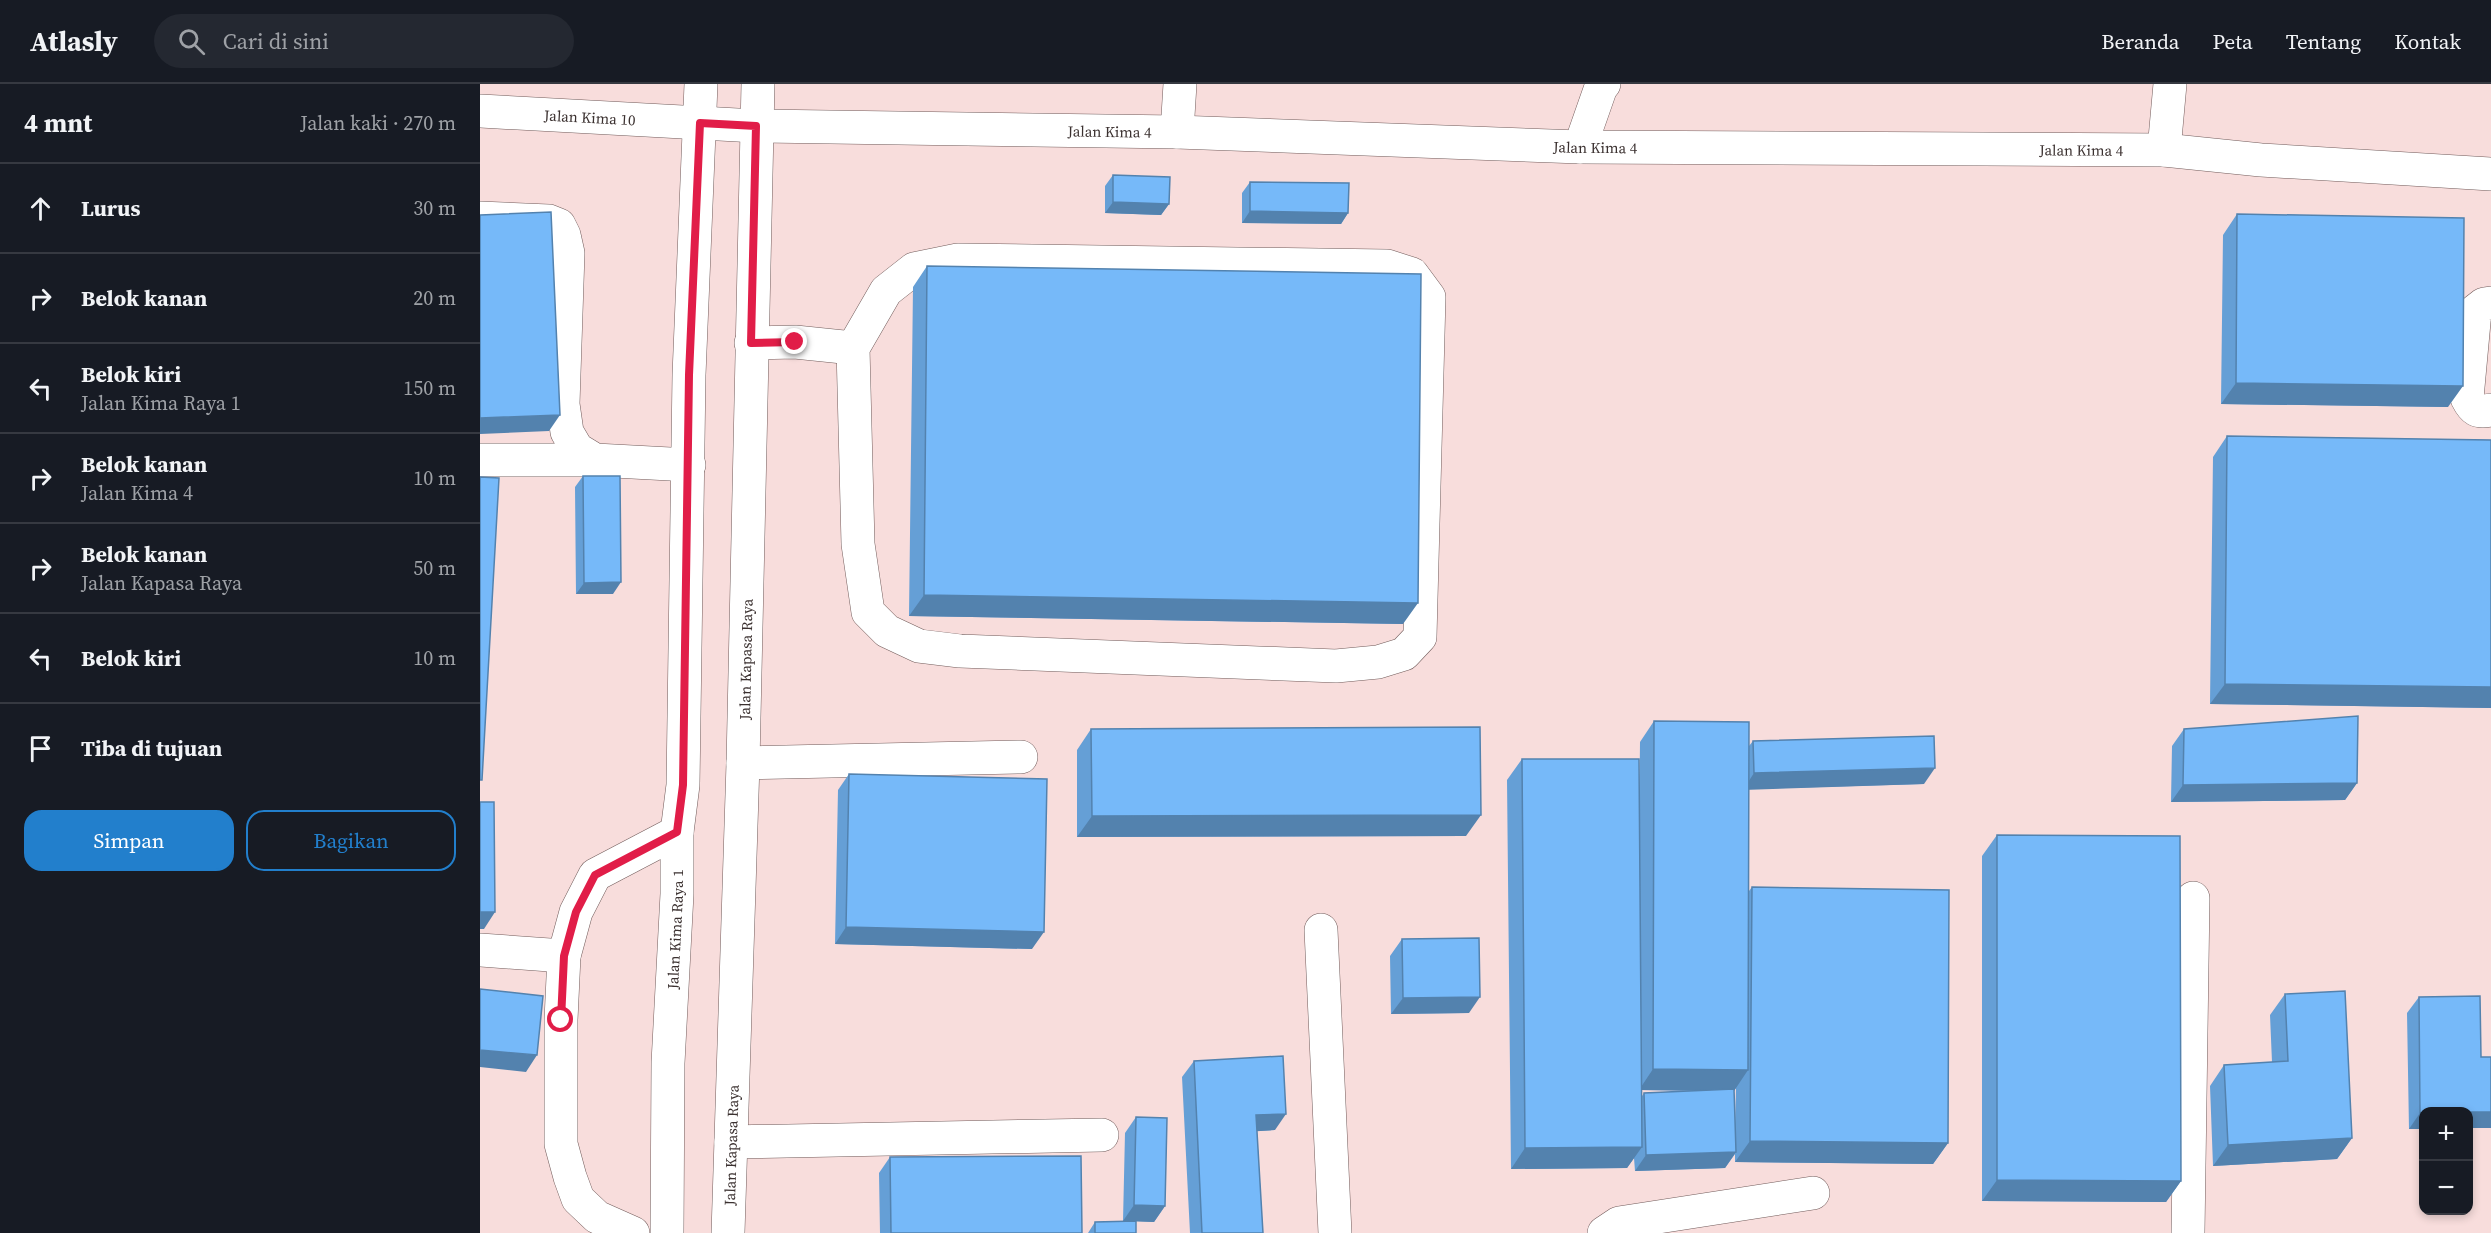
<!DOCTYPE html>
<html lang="id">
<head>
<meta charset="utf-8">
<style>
	body { margin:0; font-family:"Source Serif 4",serif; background:#242831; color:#f1f3f6 }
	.controls { position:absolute; right:18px; bottom:18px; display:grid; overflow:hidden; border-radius:12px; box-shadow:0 3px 9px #0003 }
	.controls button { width:54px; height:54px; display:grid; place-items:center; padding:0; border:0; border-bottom:2px solid #363941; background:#171b24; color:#f1f3f6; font:30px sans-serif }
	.stop { position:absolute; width:18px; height:18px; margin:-14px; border:4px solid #e11d48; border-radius:50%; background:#fff }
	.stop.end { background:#e11d48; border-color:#fff; box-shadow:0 2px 6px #0008 }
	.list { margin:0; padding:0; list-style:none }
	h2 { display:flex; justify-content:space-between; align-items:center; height:78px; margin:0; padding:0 24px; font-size:26px }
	h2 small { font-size:20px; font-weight:400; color:#9ea1a6 }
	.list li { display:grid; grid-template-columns:39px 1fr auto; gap:18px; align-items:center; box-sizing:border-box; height:90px; padding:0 24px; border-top:2px solid #363941 }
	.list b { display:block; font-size:22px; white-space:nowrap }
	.list p { margin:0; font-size:20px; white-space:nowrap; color:#9ea1a6 }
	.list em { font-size:20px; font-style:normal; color:#9ea1a6 }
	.actions { display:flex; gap:12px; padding:18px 24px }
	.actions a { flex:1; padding:14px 0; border:2px solid #227fcc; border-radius:18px; text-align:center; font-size:21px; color:#227fcc }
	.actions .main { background:#227fcc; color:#fff }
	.icon { flex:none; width:33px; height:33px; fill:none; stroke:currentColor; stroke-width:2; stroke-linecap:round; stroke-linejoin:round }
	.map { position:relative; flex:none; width:2011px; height:1149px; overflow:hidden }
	header { display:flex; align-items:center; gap:36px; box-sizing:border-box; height:84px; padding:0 30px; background:#171b24; border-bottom:2px solid #363941 }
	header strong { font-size:28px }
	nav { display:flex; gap:33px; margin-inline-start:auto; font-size:21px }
	.search { width:420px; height:54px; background:#242831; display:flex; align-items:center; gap:15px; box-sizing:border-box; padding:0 21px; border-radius:33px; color:#9ea1a6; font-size:22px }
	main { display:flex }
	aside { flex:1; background:#171b24 }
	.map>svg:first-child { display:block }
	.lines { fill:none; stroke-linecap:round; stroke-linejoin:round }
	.minor-casing { stroke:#725c5b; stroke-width:34 }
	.major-casing { stroke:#725c5b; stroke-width:34 }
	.minor { stroke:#fff; stroke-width:33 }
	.major { stroke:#fff; stroke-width:33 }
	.wall { fill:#659fd6; fill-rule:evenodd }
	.shaded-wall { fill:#5382ae }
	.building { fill:#76b9f9; stroke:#5382ae; stroke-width:1.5 }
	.route { stroke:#e11d48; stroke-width:8 }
	.labels { text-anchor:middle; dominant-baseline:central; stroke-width:4.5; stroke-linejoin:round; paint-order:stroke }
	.street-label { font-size:15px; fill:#3b3130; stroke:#fff }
</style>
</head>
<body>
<header>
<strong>Atlasly</strong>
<div class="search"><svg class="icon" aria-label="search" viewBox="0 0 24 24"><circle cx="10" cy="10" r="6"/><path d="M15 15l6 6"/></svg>Cari di sini</div>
<nav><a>Beranda</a><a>Peta</a><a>Tentang</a><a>Kontak</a></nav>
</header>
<main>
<aside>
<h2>4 mnt<small>Jalan kaki · 270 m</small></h2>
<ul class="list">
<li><svg class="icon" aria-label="ahead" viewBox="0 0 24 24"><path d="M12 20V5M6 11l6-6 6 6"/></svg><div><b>Lurus</b></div><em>30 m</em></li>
<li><svg class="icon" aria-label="right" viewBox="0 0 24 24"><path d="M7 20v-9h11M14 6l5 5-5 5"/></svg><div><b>Belok kanan</b></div><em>20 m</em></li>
<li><svg class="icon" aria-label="left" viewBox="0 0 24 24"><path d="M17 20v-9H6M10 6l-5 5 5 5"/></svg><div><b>Belok kiri</b><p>Jalan Kima Raya 1</p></div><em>150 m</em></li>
<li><svg class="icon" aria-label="right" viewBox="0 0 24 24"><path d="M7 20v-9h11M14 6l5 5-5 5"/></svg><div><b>Belok kanan</b><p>Jalan Kima 4</p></div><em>10 m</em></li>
<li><svg class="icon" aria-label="right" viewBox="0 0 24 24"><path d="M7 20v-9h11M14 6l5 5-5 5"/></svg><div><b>Belok kanan</b><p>Jalan Kapasa Raya</p></div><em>50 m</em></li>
<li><svg class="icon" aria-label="left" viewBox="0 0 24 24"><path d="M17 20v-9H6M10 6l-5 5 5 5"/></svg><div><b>Belok kiri</b></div><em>10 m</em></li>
<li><svg class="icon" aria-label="arrive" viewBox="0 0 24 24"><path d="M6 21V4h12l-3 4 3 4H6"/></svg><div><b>Tiba di tujuan</b></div></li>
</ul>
<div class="actions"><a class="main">Simpan</a><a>Bagikan</a></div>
</aside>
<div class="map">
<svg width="2011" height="1149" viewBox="0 0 2011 1149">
	<rect width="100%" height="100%" fill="#f8dddc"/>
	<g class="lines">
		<defs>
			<g id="minor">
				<path id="s1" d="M0,27L276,42L697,48L1100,63L1684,66L1781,76L2011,90"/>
				<path d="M697,48L700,0"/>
				<path d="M1100,63L1121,3L1124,0"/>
				<path d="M1684,66L1690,0"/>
				<path d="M0,134L69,137L79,141L84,151L88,169L83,320L87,348L97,365L115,376L209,381"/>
				<path d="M478,176L907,182L932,190L949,213L940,553L924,570L898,578L856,582L480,567L439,562L407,547L388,528L378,460L373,264L406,207L434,185Z"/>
				<path d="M2011,219L2004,220L1995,227L1987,314C1993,326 1997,329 2011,326"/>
				<path d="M271,259L315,258L373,264"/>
				<path d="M0,376H115"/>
				<path d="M263,679L541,673"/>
				<path d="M841,846L855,1149"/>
				<path d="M0,866L84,872"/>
				<path d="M251,1058L622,1051"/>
				<path d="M153,1149L117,1133L98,1115L90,1093L81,1060V936L84,872L96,828L115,791L197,748"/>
				<path d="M1124,1149L1139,1139L1333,1109"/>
				<path d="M1708,1149L1713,814"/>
			</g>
			<g id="major">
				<path id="s2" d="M187,1149L188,979L197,810V748L203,701L209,291L221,0"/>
				<path id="s3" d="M248,1149L263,679L278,0"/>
			</g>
		</defs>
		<!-- minor casing -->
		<use href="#minor" class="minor-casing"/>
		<!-- major casing -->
		<use href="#major" class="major-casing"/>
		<!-- minor -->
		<use href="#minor" class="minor"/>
		<!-- major -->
		<use href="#major" class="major"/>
	</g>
	<!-- wall -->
	<path class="wall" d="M633,91L689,120L681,131L625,129V102Z
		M770,98L868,129L861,140L762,139V109Z
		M1757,130L1968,323L1741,320L1743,151Z
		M447,182L923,540L429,532L433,203Z
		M1747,352L2011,356V624L1730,620L1733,373Z
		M103,392L133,510H96L95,403Z
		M1174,637L1269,662L1273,657L1444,700L1269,705V807L1272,803L1468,1059L1453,1080L1255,1078V1070L1245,1084L1155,1087L1154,1074L1147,1084L1031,1085L1027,696L1042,675L1159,757L1160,658ZM1256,1004L1255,1041L1254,1007ZM1161,1006L1221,1007L1164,1009L1162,1012Z
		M611,645L986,752L597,753V666Z
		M1704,645L1877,699L1865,716L1691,718L1692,662Z
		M369,690L552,865L355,860L358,706Z
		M1517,751L1701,1097L1686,1118L1502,1117V772Z
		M922,855L989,929L911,930L910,872Z
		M1805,910L1872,1054L1857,1075L1733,1082L1730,1002L1744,981L1792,978L1790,931Z
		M1939,913L2001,973L2011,1044H1989V1028H1944V1045H1929L1927,929Z
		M714,977L795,1046L777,1047L783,1149H710L702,993Z
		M656,1033L685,1122L674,1138L656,1137V1149H608L615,1138L650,1137H643L645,1049Z
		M410,1073L602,1149H400L399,1089Z"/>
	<!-- shaded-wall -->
	<path class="shaded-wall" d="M633,118L689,120L681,131L625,129Z
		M770,127L868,129L861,140L762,139Z
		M1756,299L1983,302L1968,323L1741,320Z
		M80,331L69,347L0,350V334Z
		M141,498L133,510H96L104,499Z
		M444,511L938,519L923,540L429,532Z
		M1745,600L2011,603V624L1730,620Z
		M1455,684L1444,700L1263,706L1274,689Z
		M1877,699L1865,716L1691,718L1703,701Z
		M1001,731L986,752L597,753L612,732Z
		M0,828H15L4,845H0Z
		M366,843L564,848L552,865L355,860Z
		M1000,913L989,929L911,930L923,914Z
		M0,966L57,971L46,988L0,983Z
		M1173,985L1268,986L1254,1007L1159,1006Z
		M1989,1028H2011V1044H1989Z
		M1940,1029H1944V1045H1929Z
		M806,1030L795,1046L765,1048L776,1031Z
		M1872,1054L1857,1075L1733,1082L1748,1061Z
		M1270,1057L1468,1059L1453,1080L1255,1078Z
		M1162,1063L1147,1084L1031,1085L1045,1064Z
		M1256,1068L1245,1084L1155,1087L1166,1071Z
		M1517,1096L1701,1097L1686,1118L1502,1117Z
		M654,1121L685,1122L674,1138L643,1137Z"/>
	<!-- building -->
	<path class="building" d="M633,91L690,93L689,120L633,118Z
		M770,98L869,99L868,129L770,127Z
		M71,128L80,331L0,334V131Z
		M1757,130L1984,134L1983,302L1756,299Z
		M447,182L941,190L938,519L444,511Z
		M1747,352L2011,356V603L1745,600Z
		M103,392H140L141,498L104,499Z
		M0,393L19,394L2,696H0Z
		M1878,632L1877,699L1703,701L1704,645Z
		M1174,637L1269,638L1268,986L1173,985Z
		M1000,643L1001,731L612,732L611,645Z
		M1454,652L1455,684L1274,689L1273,657Z
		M1042,675H1159L1162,1063L1045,1064Z
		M369,690L567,695L564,848L366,843Z
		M0,718H14L15,828H0Z
		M1517,751L1700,752L1701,1097L1517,1096Z
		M1272,803L1469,806L1468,1059L1270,1057Z
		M999,854L1000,913L923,914L922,855Z
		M0,905L63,912L57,971L0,966Z
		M1865,907L1872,1054L1748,1061L1744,981L1808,977L1805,910Z
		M2000,912L2001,973H2011V1028H1944V1029H1940L1939,913Z
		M803,972L806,1030L776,1031L783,1149H722L714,977Z
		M1254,1005L1256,1068L1166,1071L1164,1009Z
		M656,1033L687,1034L685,1122L654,1121Z
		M601,1072L602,1149H411L410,1073Z
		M656,1137V1149H615V1138Z"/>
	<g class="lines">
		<!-- route -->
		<path class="route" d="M81,936L84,872L96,828L115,791L197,748L203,701L209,291L220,39L276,42L271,259L315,258"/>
	</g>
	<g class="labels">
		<!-- street labels -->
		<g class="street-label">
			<text stroke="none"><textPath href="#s1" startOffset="110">Jalan Kima 10</textPath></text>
			<text stroke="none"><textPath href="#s1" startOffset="630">Jalan Kima 4</textPath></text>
			<text stroke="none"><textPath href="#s1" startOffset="1116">Jalan Kima 4</textPath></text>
			<text stroke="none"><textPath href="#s1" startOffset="1602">Jalan Kima 4</textPath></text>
			<text stroke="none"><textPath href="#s3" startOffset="574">Jalan Kapasa Raya</textPath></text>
			<text stroke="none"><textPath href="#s2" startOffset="304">Jalan Kima Raya 1</textPath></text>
			<text stroke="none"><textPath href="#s3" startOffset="88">Jalan Kapasa Raya</textPath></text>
		</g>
	</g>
</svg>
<div class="controls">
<button>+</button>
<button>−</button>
</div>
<div class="stop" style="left:81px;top:936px"></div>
<div class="stop end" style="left:315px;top:258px"></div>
</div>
</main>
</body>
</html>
